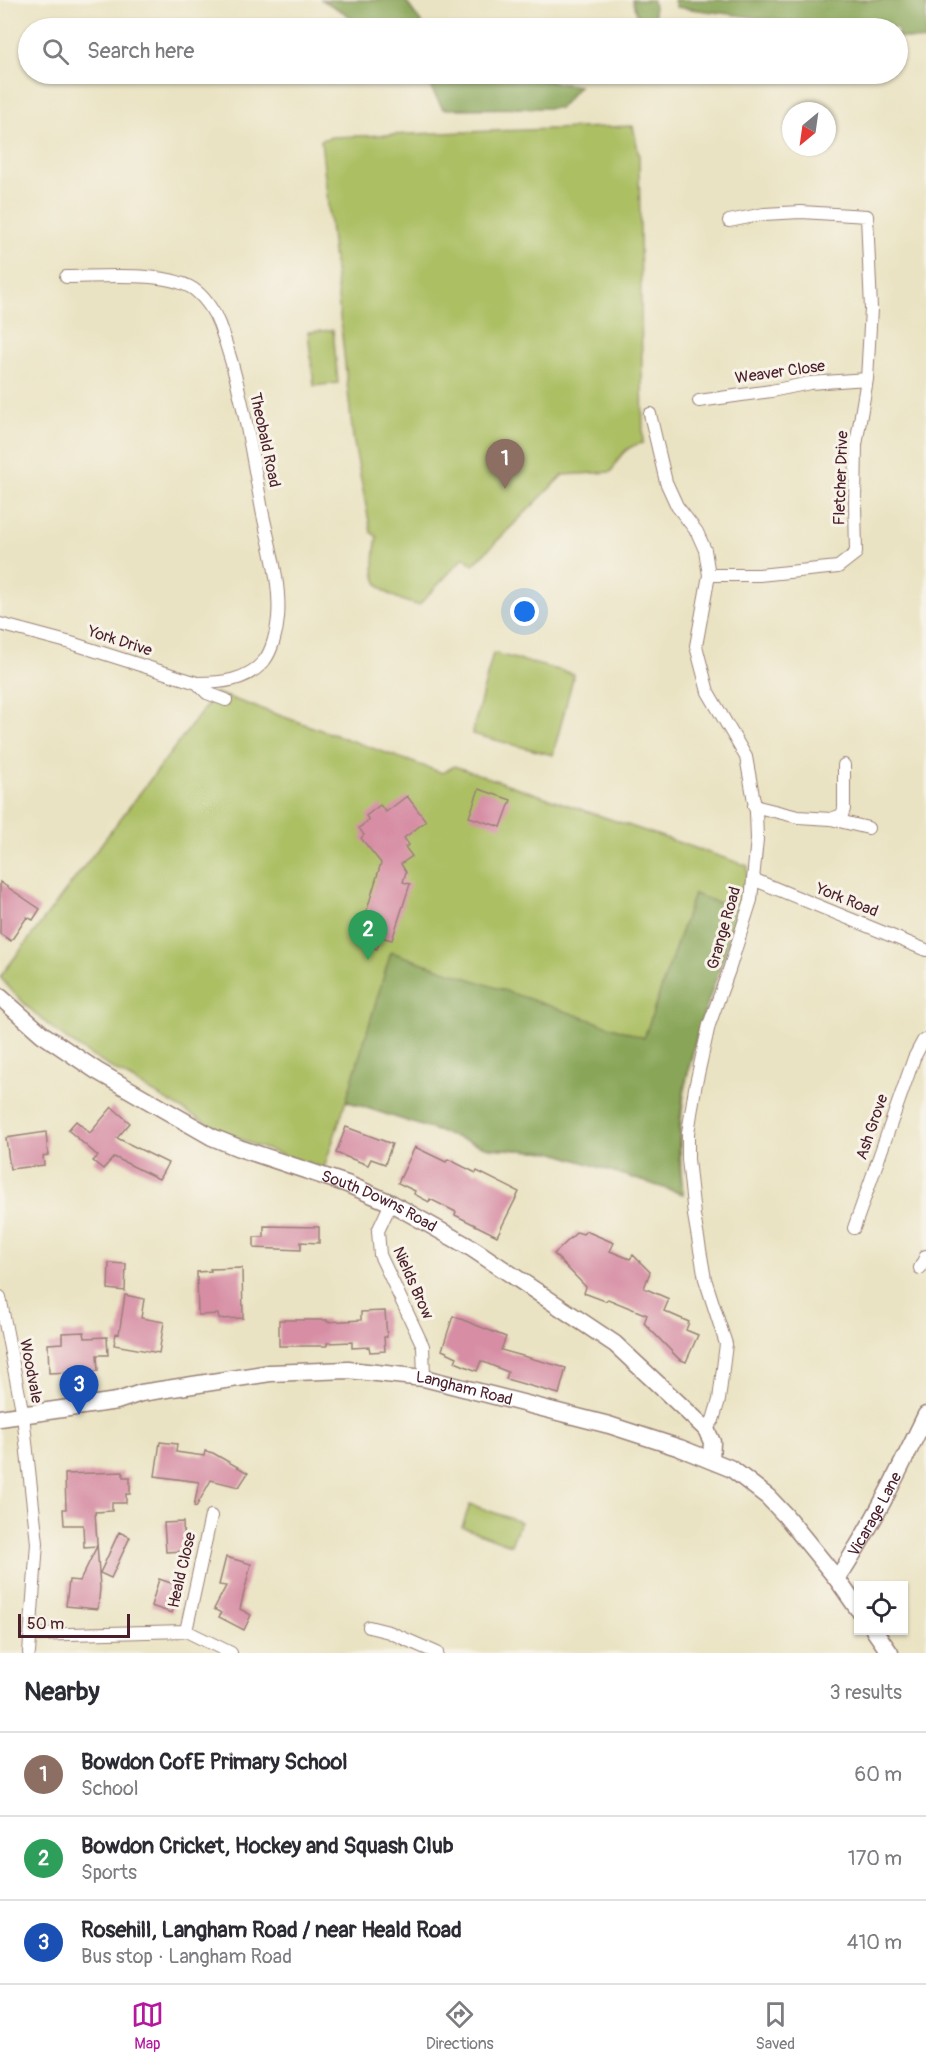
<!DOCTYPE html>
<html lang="en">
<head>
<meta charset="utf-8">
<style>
	body { margin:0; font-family:Pangolin,sans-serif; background:#f2f2f3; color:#2b2b33 }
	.controls { position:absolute; right:18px; bottom:18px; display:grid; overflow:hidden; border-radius:0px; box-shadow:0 2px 4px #0004 }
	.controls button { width:54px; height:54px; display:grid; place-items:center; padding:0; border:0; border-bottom:2px solid #e1e1e2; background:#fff; color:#2b2b33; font:30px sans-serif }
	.compass { position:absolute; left:782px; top:102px; width:54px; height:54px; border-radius:50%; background:#fff; box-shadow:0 2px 4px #0004; rotate:209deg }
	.scale { position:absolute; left:18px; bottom:15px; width:112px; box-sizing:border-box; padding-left:6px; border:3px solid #4a1f2b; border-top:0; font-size:16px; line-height:21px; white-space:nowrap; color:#4a1f2b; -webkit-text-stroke:4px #f7f3e8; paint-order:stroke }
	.you { position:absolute; left:525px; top:612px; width:21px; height:21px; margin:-15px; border:4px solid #fff; border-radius:50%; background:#1a73e8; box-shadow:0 0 0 9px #1a73e833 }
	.badge { display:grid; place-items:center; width:39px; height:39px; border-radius:50%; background:#b5179e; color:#fff; font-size:20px; font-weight:700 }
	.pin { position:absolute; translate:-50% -50px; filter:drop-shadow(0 2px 3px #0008) }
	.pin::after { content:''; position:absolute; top:32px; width:21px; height:18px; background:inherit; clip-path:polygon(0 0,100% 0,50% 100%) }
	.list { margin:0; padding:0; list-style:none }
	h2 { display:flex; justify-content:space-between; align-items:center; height:78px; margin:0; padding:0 24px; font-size:26px }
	h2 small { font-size:20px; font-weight:400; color:#7c7c81 }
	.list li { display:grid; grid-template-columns:39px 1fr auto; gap:18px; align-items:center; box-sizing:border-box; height:84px; padding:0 24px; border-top:2px solid #e1e1e2 }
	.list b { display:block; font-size:22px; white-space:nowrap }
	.list p { margin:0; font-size:20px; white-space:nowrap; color:#7c7c81 }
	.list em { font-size:20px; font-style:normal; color:#7c7c81 }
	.icon { flex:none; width:33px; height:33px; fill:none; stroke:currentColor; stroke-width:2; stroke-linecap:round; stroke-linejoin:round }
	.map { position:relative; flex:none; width:926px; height:1653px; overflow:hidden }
	.search { position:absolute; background:#fff; box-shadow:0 2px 4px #0004; left:18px; right:18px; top:18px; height:66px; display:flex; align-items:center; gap:15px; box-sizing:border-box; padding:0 21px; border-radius:33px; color:#7c7c81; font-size:22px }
	.sheet { height:330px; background:#fff }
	nav { display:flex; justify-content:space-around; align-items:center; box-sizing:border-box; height:84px; border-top:2px solid #e1e1e2; background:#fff; font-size:16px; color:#7c7c81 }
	nav a { display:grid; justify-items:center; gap:3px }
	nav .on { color:#b5179e }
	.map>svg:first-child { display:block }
	.green { fill:#acbf63; stroke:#7b6f47; stroke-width:1.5 }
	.forest { fill:#89a659; stroke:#6a6242; stroke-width:1.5 }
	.building { fill:#d78ea5 }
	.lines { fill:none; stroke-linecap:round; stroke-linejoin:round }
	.street-casing { stroke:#9a8177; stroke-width:14 }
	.secondary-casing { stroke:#9a8177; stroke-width:19 }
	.street { stroke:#fff; stroke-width:12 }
	.secondary { stroke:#fff; stroke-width:16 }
	.labels { text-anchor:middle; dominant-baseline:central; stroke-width:6; stroke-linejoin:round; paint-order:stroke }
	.street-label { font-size:16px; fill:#4a1f2b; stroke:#f7f3e8 }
</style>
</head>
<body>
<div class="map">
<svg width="926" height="1653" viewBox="0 0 926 1653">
	<rect width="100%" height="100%" fill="#f7f3e8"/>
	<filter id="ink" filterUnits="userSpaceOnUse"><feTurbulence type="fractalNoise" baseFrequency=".0167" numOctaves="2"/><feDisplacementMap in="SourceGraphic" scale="12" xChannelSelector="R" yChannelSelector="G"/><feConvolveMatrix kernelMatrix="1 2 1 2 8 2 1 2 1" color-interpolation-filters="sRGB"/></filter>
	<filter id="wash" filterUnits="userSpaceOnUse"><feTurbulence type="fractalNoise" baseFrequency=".008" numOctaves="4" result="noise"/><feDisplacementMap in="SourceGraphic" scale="24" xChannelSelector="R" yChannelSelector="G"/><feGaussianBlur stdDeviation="1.35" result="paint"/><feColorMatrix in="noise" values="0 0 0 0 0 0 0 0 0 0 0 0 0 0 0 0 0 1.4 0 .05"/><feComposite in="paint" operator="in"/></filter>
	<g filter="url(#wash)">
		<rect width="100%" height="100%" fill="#eae3c3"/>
		<!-- green -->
		<path class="green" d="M633,126L639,155L643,443C625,446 619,457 611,472L563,475L473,565L464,557L419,605C408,604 384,594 378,584C371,574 375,547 377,537L371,532L353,438L321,140L332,137Z
			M333,330L338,383L314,386L308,332Z
			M493,653L574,674L553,755L472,734Z
			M216,693L443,773L454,766L748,866C743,909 726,949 712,989C687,1062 674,1117 683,1194L552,1152L489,1148L346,1101L324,1168C300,1160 277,1154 254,1145C210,1127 169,1102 129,1078C79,1050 37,1022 0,977Z
			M470,1504L520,1522L511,1545L462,1527Z"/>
		<!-- forest -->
		<path class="forest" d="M322,0H405L425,28H363L345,13Z
			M632,0H653L656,28H641Z
			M674,0H926V41L898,37V28H835L676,7Z
			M423,74H504L579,86L560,108L443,109Z
			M694,894L739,910C718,980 686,1047 680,1121C677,1146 680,1170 683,1194L552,1152L489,1148L346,1101L391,952L644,1038Z"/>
		<g id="blocks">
			<!-- building -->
			<path class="building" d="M479,789L511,800L501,827L469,817Z
				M407,796L426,821L404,838L409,845L405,847L412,856L401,864L406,872L403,882L410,884L392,940L381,937L377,949L357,943L381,863L361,838L364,835L359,828L369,820L366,816L380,805L386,812Z
				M0,882L40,909L33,920L27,917L11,941L0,934Z
				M112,1107L130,1123L117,1138L168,1163L159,1179L114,1157L103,1169L93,1161L98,1156L68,1130L76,1121L90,1133Z
				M346,1127L392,1144L385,1164L371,1159L368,1165L336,1153Z
				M46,1132L48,1155L43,1156L44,1165L10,1169L6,1138Z
				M415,1147L446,1162L448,1159L476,1173L477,1171L519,1192L497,1236L455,1215L456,1212L430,1199L429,1202L414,1194L415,1191L398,1183Z
				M264,1226L319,1227V1243L301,1242V1250L254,1248V1237H264Z
				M586,1231L614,1243L610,1251L630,1259L633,1255L650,1272L644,1288L669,1299L664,1311L689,1322L686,1330L698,1335L686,1362L679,1359L644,1323L647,1315L608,1299L605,1301L584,1293L586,1287L554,1254L577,1232L583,1234Z
				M109,1263L126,1264L125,1291L108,1289Z
				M242,1268L243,1318L219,1319L218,1314L198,1315L197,1272L211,1271L210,1269Z
				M125,1295L144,1299L141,1318L164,1322L159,1353L114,1345L116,1333L119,1334Z
				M385,1311L387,1337H384L385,1351L370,1352L369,1347L352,1348V1342L327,1343V1346H279V1320H327V1322L361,1320V1312Z
				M453,1316L506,1337L501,1350L566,1368L559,1394L506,1379L508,1372L481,1361L477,1371L455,1362L457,1357L442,1350Z
				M84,1332L85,1338L107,1337L108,1355H97L98,1371L49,1373L48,1344L62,1343V1333Z
				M160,1442L177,1444L176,1452L204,1456L205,1451L213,1453L248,1473L239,1487L211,1480L196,1507L194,1506L199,1482L155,1476Z
				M123,1472V1477H130V1494H126V1503H112V1511L95,1512L100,1588L98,1609L66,1606L69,1580L80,1581L97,1546L84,1547L83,1525H64L63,1509H66L65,1474Z
				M183,1522L184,1551L166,1552L164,1523Z
				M119,1532L130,1537L111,1578L100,1573Z
				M226,1557L251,1564L240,1609L251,1615L244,1630L219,1617L221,1613L214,1609L226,1586L219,1585Z
				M159,1579L174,1584L172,1589L179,1591L172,1613L151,1606Z"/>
		</g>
	</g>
	<g filter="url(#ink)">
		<use href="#blocks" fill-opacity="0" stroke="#9a8177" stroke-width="1.5"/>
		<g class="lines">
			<defs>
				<path id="street" d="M66,277C99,277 171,270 196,291C206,299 215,313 219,324C241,382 251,449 262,510C269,545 281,583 278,618C277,631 272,651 264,661C247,681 221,683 197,683
					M699,401L771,391L810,383L867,379
					M650,414L666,482L677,506L697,532L705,550L709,575L696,646L708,692L746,757L756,812L757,839L751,900L729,970L709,1025L695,1088L688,1133V1159L694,1215L705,1279L726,1344L719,1400L713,1420L706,1429
					M709,575H759L838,567L856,553L855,503L856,445L867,379L871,309L867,216L801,212L764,214L729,221
					M0,624L71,643L197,683L207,693L226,700
					M754,806L798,817L831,819L868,828
					M831,819L842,815L844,809V765
					M755,880L926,950
					M391,1203L378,1231L380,1255L423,1346L424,1378
					M854,1228L914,1058L923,1041L926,1039
					M920,1268L926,1256
					M0,1297L23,1415L37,1543L29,1653
					M369,1627L389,1632L437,1653
					M186,1631L211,1516
					M30,1635L186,1631L231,1653"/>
				<g id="secondary">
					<path id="s1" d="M0,997L42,1034L97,1071L212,1137L239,1148L347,1184L391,1203L473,1249L615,1344L706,1429L712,1442L711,1460"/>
					<path id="s2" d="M0,1418L117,1401L141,1393L270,1373L348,1370L424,1378L609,1425L680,1448L732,1469L768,1497L785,1515L837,1579L858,1609"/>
					<path id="s3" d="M837,1579C872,1526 899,1471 926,1415"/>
					<path d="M874,1630L890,1653"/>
				</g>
			</defs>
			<!-- street casing -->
			<use href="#street" class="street-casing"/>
			<!-- secondary casing -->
			<use href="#secondary" class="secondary-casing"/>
			<!-- street -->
			<use href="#street" class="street"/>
			<!-- secondary -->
			<use href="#secondary" class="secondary"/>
		</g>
	</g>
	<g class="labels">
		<!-- street labels -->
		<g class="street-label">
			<text transform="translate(780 372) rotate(-8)">Weaver Close</text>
			<text transform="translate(265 440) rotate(78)">Theobald Road</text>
			<text transform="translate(841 478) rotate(-88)">Fletcher Drive</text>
			<text transform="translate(120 641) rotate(18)">York Drive</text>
			<text transform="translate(847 900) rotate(22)">York Road</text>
			<text transform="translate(724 928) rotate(-74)">Grange Road</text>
			<text transform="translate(872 1127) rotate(-71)">Ash Grove</text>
			<text stroke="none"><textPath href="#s1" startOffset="434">South Downs Road</textPath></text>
			<text transform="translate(413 1283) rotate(66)">Nields Brow</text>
			<text transform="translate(31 1371) rotate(79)">Woodvale</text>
			<text stroke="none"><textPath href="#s2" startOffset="470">Langham Road</textPath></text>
			<text stroke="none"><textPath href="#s3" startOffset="75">Vicarage Lane</textPath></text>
			<text transform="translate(182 1570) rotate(-77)">Heald Close</text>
		</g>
	</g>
</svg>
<div class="controls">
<button><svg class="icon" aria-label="locate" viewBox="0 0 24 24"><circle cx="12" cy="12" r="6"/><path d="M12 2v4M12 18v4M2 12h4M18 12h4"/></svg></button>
</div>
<svg class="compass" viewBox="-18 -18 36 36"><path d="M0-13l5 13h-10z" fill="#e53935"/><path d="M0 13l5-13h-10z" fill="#7c7c81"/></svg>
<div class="scale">50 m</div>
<div class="you"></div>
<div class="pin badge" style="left:505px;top:489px;background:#8d6e63">1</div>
<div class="pin badge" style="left:368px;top:960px;background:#2e9e5b">2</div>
<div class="pin badge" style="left:79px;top:1415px;background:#1a4fb4">3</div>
<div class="search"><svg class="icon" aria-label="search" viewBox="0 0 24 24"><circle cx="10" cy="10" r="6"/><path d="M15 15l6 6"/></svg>Search here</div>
</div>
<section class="sheet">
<h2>Nearby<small>3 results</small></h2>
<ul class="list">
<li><span class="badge" style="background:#8d6e63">1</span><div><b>Bowdon CofE Primary School</b><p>School</p></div><em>60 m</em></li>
<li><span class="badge" style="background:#2e9e5b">2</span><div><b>Bowdon Cricket, Hockey and Squash Club</b><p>Sports</p></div><em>170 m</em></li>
<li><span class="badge" style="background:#1a4fb4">3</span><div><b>Rosehill, Langham Road / near Heald Road</b><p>Bus stop · Langham Road</p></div><em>410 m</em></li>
</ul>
</section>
<nav>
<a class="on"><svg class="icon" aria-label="map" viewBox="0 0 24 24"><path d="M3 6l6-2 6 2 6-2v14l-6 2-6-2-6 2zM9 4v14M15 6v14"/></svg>Map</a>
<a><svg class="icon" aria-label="directions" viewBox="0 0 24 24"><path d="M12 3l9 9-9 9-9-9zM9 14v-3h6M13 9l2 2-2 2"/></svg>Directions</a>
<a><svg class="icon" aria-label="saved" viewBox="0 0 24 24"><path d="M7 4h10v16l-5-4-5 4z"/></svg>Saved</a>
</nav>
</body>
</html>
